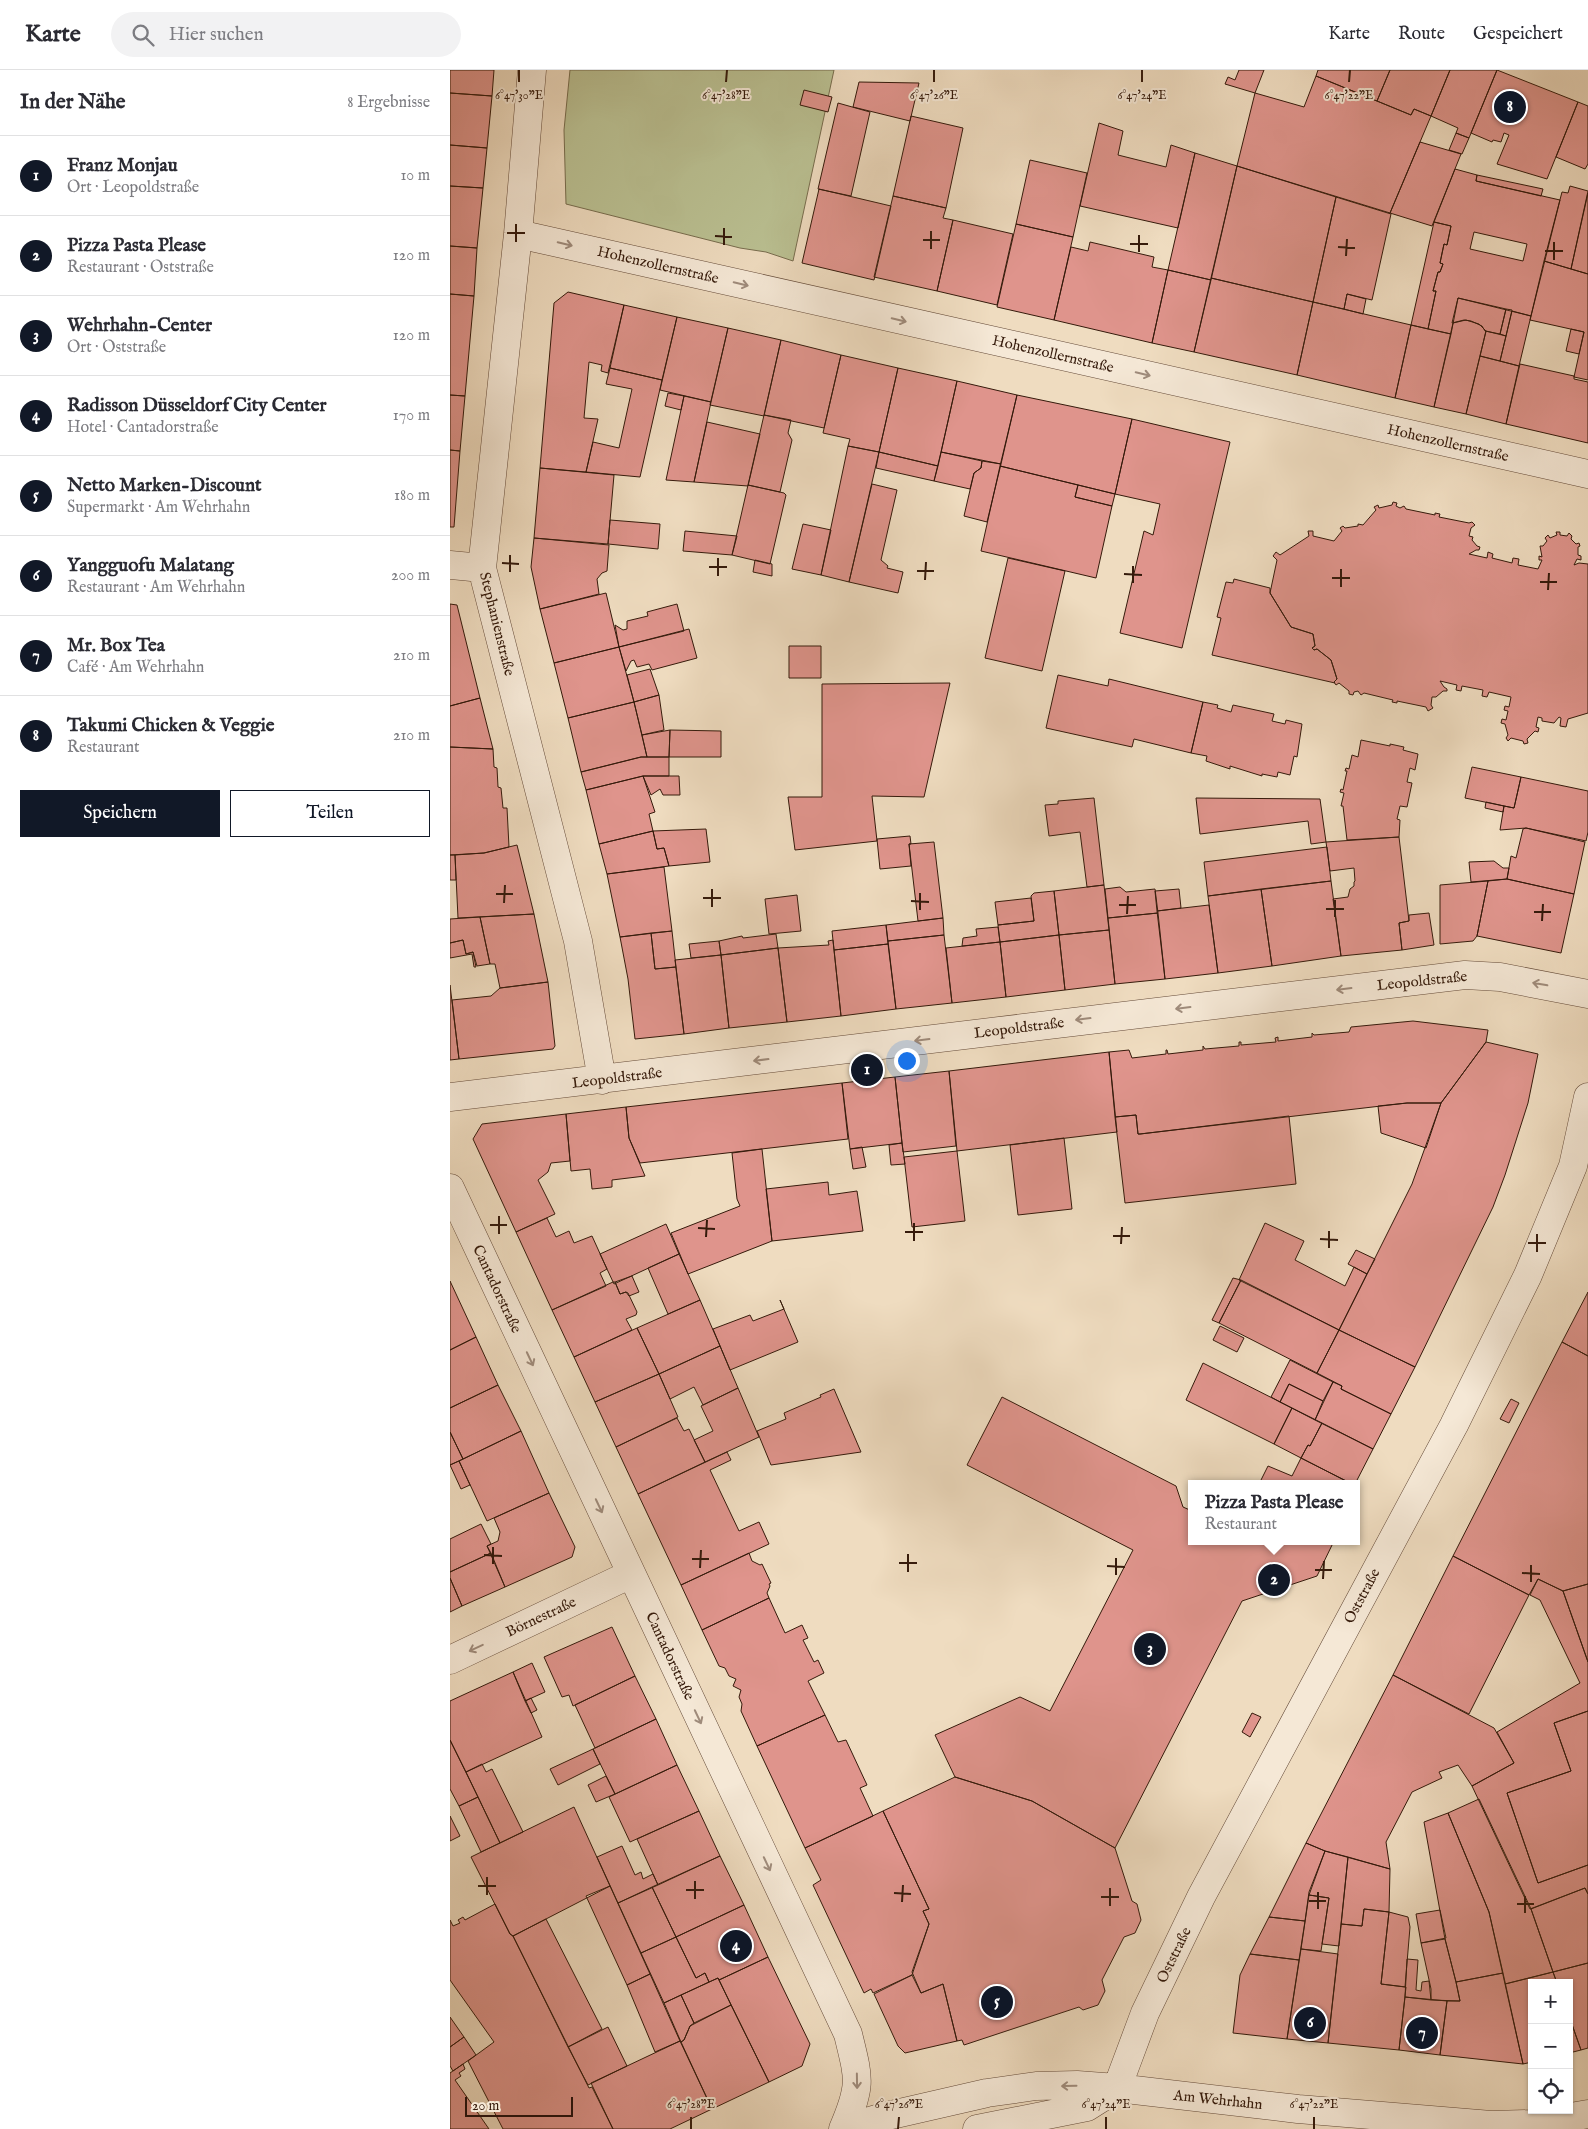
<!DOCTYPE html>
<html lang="de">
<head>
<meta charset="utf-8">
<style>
	body { margin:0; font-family:"IM FELL English",serif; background:#f2f2f3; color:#2b2b33 }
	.controls { position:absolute; right:15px; bottom:15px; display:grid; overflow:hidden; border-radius:0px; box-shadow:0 1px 4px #0004 }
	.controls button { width:45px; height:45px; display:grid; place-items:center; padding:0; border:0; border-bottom:1px solid #e1e1e2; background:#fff; color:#2b2b33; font:25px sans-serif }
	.scale { position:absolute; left:15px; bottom:12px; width:108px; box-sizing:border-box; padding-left:5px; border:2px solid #351a0b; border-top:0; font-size:14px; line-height:18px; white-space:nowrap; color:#351a0b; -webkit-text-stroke:4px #f5e8d6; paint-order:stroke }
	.you { position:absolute; left:456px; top:990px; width:18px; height:18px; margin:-12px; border:4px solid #fff; border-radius:50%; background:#1a73e8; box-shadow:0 0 0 8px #1a73e833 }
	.badge { display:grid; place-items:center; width:32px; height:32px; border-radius:50%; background:#111827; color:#fff; font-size:16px; font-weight:700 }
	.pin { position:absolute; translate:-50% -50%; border:2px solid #fff; box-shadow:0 1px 5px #0006 }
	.popup { position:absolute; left:738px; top:1410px; width:172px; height:65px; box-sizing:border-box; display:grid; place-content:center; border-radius:0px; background:#fff; filter:drop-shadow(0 1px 4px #0005); font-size:16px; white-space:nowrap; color:#7c7c81 }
	.popup b { font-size:19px; color:#2b2b33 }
	.popup::after { content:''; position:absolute; left:50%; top:100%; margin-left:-10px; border:10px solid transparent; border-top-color:#fff }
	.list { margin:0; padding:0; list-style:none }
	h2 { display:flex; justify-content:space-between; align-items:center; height:65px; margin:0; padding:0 20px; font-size:21px }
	h2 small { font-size:16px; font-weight:400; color:#7c7c81 }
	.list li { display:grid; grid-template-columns:32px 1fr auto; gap:15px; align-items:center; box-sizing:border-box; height:80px; padding:0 20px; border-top:1px solid #e1e1e2 }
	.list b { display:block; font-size:19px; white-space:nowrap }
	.list p { margin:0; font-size:16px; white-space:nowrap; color:#7c7c81 }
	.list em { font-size:16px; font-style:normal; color:#7c7c81 }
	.actions { display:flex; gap:10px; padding:15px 20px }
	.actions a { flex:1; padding:11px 0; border:1px solid #111827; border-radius:0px; text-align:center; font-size:18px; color:#111827 }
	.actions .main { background:#111827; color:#fff }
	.icon { flex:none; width:28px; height:28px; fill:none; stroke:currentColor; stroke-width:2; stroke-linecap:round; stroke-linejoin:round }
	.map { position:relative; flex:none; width:1138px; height:2059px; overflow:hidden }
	header { display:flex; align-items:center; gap:30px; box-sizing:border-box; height:70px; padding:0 25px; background:#fff; border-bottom:1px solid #e1e1e2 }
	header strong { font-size:24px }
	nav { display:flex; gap:28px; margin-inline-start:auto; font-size:18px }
	.search { width:350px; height:45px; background:#f2f2f3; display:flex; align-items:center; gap:12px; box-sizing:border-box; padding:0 18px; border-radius:28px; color:#7c7c81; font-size:19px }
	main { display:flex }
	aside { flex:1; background:#fff }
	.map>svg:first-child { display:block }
	.green { fill:#bac092; stroke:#786d4e }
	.building { fill:#df948c; stroke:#351a0b; fill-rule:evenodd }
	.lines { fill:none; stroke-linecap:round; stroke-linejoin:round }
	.minor-casing { stroke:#644a38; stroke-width:29 }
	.minor { stroke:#f5e8d6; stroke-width:28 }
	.oneway { stroke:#9f8b7b }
	.ticks { fill:none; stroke:#351a0b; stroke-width:2 }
	.labels { text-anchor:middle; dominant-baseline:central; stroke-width:4; stroke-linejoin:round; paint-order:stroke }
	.street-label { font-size:15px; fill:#351a0b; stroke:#f5e8d6 }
	.ticks-label { font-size:12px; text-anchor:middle; fill:#351a0b; stroke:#f5e8d6; stroke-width:4; stroke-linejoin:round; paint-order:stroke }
</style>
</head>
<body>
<header>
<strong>Karte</strong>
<div class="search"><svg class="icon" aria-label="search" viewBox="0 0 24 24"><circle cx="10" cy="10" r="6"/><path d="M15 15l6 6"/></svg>Hier suchen</div>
<nav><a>Karte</a><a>Route</a><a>Gespeichert</a></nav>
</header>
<main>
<aside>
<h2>In der Nähe<small>8 Ergebnisse</small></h2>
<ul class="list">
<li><span class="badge">1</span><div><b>Franz Monjau</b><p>Ort · Leopoldstraße</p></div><em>10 m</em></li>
<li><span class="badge">2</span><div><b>Pizza Pasta Please</b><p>Restaurant · Oststraße</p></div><em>120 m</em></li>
<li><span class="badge">3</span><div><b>Wehrhahn-Center</b><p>Ort · Oststraße</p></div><em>120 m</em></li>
<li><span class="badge">4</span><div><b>Radisson Düsseldorf City Center</b><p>Hotel · Cantadorstraße</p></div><em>170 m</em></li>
<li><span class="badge">5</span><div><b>Netto Marken-Discount</b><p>Supermarkt · Am Wehrhahn</p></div><em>180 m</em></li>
<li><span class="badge">6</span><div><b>Yangguofu Malatang</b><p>Restaurant · Am Wehrhahn</p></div><em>200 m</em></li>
<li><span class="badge">7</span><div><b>Mr. Box Tea</b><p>Café · Am Wehrhahn</p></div><em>210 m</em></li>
<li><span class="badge">8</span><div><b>Takumi Chicken &amp; Veggie</b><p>Restaurant</p></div><em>210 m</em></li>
</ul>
<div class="actions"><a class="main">Speichern</a><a>Teilen</a></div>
</aside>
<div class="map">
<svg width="1138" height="2059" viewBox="0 0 1138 2059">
	<rect width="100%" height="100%" fill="#efdcc0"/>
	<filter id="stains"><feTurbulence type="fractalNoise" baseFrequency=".004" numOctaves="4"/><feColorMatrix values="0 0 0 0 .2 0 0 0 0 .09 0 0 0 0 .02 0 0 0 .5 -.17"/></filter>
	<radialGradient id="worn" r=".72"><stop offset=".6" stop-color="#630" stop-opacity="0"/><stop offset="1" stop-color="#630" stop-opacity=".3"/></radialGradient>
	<!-- green -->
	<path class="green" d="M120,0H384L343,191L316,182L290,178L116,134L114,60Z"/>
	<!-- building -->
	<path class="building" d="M0,0H44L42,26L0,23Z
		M789,0H814L805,23L775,14L778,7L785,10Z
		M868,0H940L927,31L866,6Z
		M940,0H1000L981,46L964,39L961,45L927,31Z
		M1000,0H1047L1019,68L1006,63L1008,58L981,46Z
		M1047,0L1128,32L1097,109L1047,94L1059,65L1054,63L1051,72L1043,70L1042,72L1021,63Z
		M866,6L961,45L964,39L981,46L940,143L787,96L805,23L854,37Z
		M409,12L469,13L460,51L403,37Z
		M354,20L382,27L378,42L350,35Z
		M0,23L42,26L37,78L0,75Z
		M1128,32L1138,36V94L1135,99L1106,87Z
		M388,33L420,42L401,126L368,119Z
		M461,46L513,58L496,138L443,126Z
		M649,53L673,61L668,85L716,97L721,75L745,83L728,158L630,136Z
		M1006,63L1019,68L1012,84L999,80Z
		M970,72L1011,84L982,156L940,143Z
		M0,75L37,78L33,118L0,116Z
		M745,83L787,96L761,210L718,200Z
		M580,90L637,103L623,167L566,154Z
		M787,96L886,127L863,232L761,208Z
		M1005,99L1027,105L1026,111L1110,130L1081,246L1008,228L1001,264L978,259L986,221H983L988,202H990L993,194L990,193L994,174L997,175L1001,156L984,152ZM1024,162L1077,174L1073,191L1020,179Z
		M1027,105L1093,119L1091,126L1026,111Z
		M0,116L33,118L27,178L0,176Z
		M1120,116L1138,121L1121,199L1094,191L1112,122L1118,123Z
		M369,119L441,136L424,210L352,193Z
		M1138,123V204L1121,199Z
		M443,126L496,138L493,148L503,150L487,221L424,207Z
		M886,127L941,144L922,230L897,224L894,239L863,232Z
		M503,150L563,164L547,235L487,221Z
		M984,152L1001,156L997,175L994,174L990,193L993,194L990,202H988L983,221H986L978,259L961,255Z
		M566,154L623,167L604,250L547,237Z
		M640,172L704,187L702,197L718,200L702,273L604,250L621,177L638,181Z
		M0,176L27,178L24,226L0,224Z
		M1094,191L1138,204V310L1124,307L1134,262L1080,250Z
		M718,200L761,210L744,282L702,273Z
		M761,208L863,232L847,305L744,282Z
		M118,222L174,235L158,303L151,301L152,295L139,292L134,348L148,349L136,402L90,398L104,233Z
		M0,224L24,226L15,326L0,325Z
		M897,224L916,229L913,244L894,239Z
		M1008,228L1056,239L1050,264L1035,261L1032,256L1021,251L1014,250L1002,253Z
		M863,232L961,255L945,328L847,305Z
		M174,235L227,247L212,310L160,298Z
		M1056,239L1062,240L1056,266L1050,264Z
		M1062,241L1081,246L1069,296L1050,291Z
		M227,247L278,258L261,332L210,320Z
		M1016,250L1029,254L1036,261L1016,344L984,337L1003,253Z
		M961,255L1001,264L984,337L945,328Z
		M278,258L331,270L314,346L260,335Z
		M1121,259L1134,262L1129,284L1116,281Z
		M1036,261L1056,266L1050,291L1030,286Z
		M331,270L391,285L374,358L314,345Z
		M391,285L448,298L429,382L398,376L400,369L373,363Z
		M1030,286L1069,296L1056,354L1016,344Z
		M1070,294L1124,306V309L1138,312V373L1056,354Z
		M160,298L212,310L190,407L136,402L143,372L169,378L182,319L156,314Z
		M448,298L507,311L488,396L429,382Z
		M507,311L567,325L551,394L491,382Z
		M218,323L234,326L231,340L215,336Z
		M0,325L15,326L10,381L0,380Z
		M567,325L682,349L665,424L550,396Z
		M234,326L261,332L244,412L216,410Z
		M314,345L341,350L338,363L342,370L330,422L298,415Z
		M682,349L780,372L732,578L670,563L694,461L703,465L710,434L665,424Z
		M257,352L310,364L298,416L244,412Z
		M398,376L429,382L399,512L371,505Z
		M0,380L10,381L4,457H0Z
		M429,382L488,396L484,411L426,398Z
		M491,382L532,391L531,398L524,403L520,419L484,411Z
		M532,391L551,394L537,452L514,446L524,403L531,398Z
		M550,396L628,415L625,427L662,436L646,508L531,481Z
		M90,398L164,405L158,474L84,468Z
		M422,414L447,420L431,490L438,496L437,498L453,502L448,523L399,512Z
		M298,415L334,423L336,425L320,494L282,485Z
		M628,415L665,424L662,436L625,427Z
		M943,432L947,433L946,436L950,438L954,436L956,439L985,445V443L990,444L989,447L1019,453L1022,452L1025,455L1021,458L1019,466L1023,467L1022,470L1027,476L1030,477L1029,480H1026L1019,484L1037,488L1038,482L1043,484L1042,488L1062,493L1063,488L1069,489L1068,495L1088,499L1092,490H1089V486L1092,487L1090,476H1093L1097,471L1095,468L1098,465L1100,468L1107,465L1106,462H1110V465L1117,466L1119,463L1122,466L1121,469L1126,474L1129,473L1130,476L1128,477V485L1131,486V490L1127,489L1124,495L1129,493L1138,494V643L1118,649L1116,657L1110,656L1111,648L1109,647L1104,653L1092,651V648L1088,647L1086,657L1089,658L1088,662L1085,661L1077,669L1078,673L1074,674L1073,671L1061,668L1058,671L1056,668L1058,665L1055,654L1051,653L1052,649L1056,650L1058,641L1054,640L1055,636L1059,637L1061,627L1039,622L1037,627L1032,626L1033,620L1012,616L1011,621L1006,620L1007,615L990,611L994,617L997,619V621H993L986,627H982L981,635L983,638L978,641L976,637L947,631V633L942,632L943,630L914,623L911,625L908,621L904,622L903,625L899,624V621L889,613L886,615L884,612L887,609L881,590L867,579L864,580L862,578L865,576L863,564L841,557L820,523L827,490L823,486L826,482L830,485L859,466L858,461H863V466L884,471L892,461L890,458L893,456L895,458L908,456V454L913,455L926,440L924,437L928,435L929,438L942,435Z
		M160,450L210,454L208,479L158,474Z
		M353,454L381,460L371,505L342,499Z
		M235,461L287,466L282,485L233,481Z
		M84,468L159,475L157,501L152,503L147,509L149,524L90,539L81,497Z
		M558,488L615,501L592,601L535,588Z
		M305,490L322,494V506L303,502Z
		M784,509L820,518V523L841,557L863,564L865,576L862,578L864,580L867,579L881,590L887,609L884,612L885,613L762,585L771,548L767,547L776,512L783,513Z
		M156,523L169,577L104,593L90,539Z
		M0,534L7,535L30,628L0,636Z
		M227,534L234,561L169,577L165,555L173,560L177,559V551L198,546L197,542Z
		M239,559L247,588L202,600L199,594L187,597L184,590L181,591L176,601L169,577Z
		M339,576H371V608H339Z
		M169,577L184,632L118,648L104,593Z
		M200,599L209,625L184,632L177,605Z
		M608,605L658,616L659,609L753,632L741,683L684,669L682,677L596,658Z
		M500,613L474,727L422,726L427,771L345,780L338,727H372V614Z
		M209,625L214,660L192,665L184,632Z
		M30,628L43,679L0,677V636Z
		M184,632L197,687H191L131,702L118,648Z
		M753,632L768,635L767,638L781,642L783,635L824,644L822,651L835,654L836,650L852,654L847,687L844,686L840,705L828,702L827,707L812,704V706L780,696V699L756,691L757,686L741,683Z
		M220,660L271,661V687H219Z
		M220,660L219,687H197L192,665Z
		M911,670L940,676V674L954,677L953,680L968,684L965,700L960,698L957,712L962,713L957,737L950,736L947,749L950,750L949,767L897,770L893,736H891L894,723L890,722L891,719L893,720L897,701H895L896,698L899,699L902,685L908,687Z
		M0,677L43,679L44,697L47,698L48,717L51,718L53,738H57L59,777L34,783L0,785Z
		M191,687H219V706H193L136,720L131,702Z
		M1022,697L1071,707L1064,738L1015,728Z
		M193,706L205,742L199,744L203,761L149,774L136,720Z
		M193,706H229L230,725H213L210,719L201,725Z
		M1071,707L1138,721V762L1136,771L1076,758L1050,760L1054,736L1064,738Z
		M644,728L654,815L637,817L630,762L599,766L595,735L608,734V731Z
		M746,728L870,729L876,772L861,774L858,751L750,764Z
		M1036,732L1054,736L1053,742L1035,738Z
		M1076,758L1135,772L1124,824L1057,809L1061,786L1066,788L1073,759Z
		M256,759L260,792L219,796L214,778L207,779L203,761Z
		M203,761L207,779L214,778L219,796L157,804L149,774Z
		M460,766L461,774H459L461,796L430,799L427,769Z
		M949,767L959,851L949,853L952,880L891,886L883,829L898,827L900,819L904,816V812L905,811L904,798L880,801L876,772Z
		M484,772L493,848L468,851L459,774Z
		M67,775L84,844L8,848L5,785L34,783Z
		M877,777L881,811L758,826L754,792Z
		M0,785H5L6,810H0Z
		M1044,791L1053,798H1059L1057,809L1021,812L1019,792Z
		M214,797L222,861L170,867L157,804Z
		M1057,809L1124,824L1111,883L1027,866L1038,811Z
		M881,811L891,886L822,896L811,819Z
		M1038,811L1027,866L1023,871L990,874V815Z
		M654,815L659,860L609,865L604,821Z
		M670,817L676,822L705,819L708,843L658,848L655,819Z
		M729,819L731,838L707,841L705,821Z
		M811,819L822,896L768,903L758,826Z
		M604,821L609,865L550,872L548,855L584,851L581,826L584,823Z
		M347,825L351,861L319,864L315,829Z
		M581,828L584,851L548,855L545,832Z
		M759,835L768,903L715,909L707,841Z
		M708,843L715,909L665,914L658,848Z
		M979,843L984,875L952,880L949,853L959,851V845Z
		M84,844L98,912L50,918L45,894H40L30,847Z
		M30,847L40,894L27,896L23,882L16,884L13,870L0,873V849Z
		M493,848L494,865L438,871L436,855Z
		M436,855L438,874L384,880L382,861Z
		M548,857L550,872L512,876L513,868L527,866L526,859Z
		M659,860L665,914L615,920L609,865Z
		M222,861L226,897L205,899L201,863Z
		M201,863L205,899L226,897L234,964L185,969L178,909L170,867Z
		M326,864L328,878L271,885L269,871L292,866L293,868Z
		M494,865L502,933L446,939L438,871Z
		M609,865L615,920L556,927L550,872Z
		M13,870L16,884L23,882L26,897H24L22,884L0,888V873Z
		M383,870L391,946L337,952L328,878L379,875L378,871Z
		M269,871L271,885L241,888L239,874Z
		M550,872L556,927L502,933L496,878Z
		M438,874L446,939L391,946L384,880Z
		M328,878L337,952L279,958L271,885Z
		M271,885L279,958L234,964L225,890Z
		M98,912L105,976L103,979L9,989L2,930L41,926L50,918Z
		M0,915L9,989L0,990Z
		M963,951L1038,960L1036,972L991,1033H957L690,1064H688L686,1045L665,1047L659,982L679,980L682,988L716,984V980H717L718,984L753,980V976L755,979L789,976V972H791V975L826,972L825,968L828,967V971L862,967V963L864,965L899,962L901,957Z
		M1036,972L1088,984L1078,1033L1055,1105L1043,1137L965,1297L889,1260L962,1114L991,1033Z
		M659,982L667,1062L507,1081L499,1001Z
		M499,1001L506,1076L453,1082L445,1007Z
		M445,1007L452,1073L400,1079L392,1013Z
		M392,1013L398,1069L190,1093L179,1068L176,1037Z
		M957,1033H991L976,1078L931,1063L928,1036Z
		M176,1037L179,1068L195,1106L162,1110V1117L142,1119L140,1099L121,1101L116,1044Z
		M116,1044L120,1091L101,1093L98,1102L88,1110L105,1144L66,1162L23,1069L32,1054Z
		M686,1045L688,1064H690L839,1046L846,1114L675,1133L665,1047Z
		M614,1068L622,1139L568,1145L560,1075Z
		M452,1073L455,1094L441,1095L439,1075Z
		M412,1077L416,1097L403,1099L400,1079Z
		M312,1079L322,1171L238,1204L221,1163L290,1136L287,1129L282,1083Z
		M507,1081L515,1151L462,1157L454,1087Z
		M378,1112L379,1125L407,1121L413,1161L322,1171L316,1119Z
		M97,1148L106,1167L119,1161L124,1173L142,1166L157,1199L150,1203L156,1216L102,1240L66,1162Z
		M815,1153L854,1171L845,1190L895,1216L904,1197L917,1204L889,1260L789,1210Z
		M216,1154L229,1184L164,1214L150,1184Z
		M906,1180L925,1189L917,1204L898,1194Z
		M229,1184L250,1230L218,1244L198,1198Z
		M182,1206L189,1222L179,1226L176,1222L170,1224L165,1212Z
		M783,1208L791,1210L769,1253L762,1250Z
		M791,1210L889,1260L867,1303L769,1253Z
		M0,1211L26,1267L0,1280Z
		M163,1212H165L170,1224L176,1222L178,1223L187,1242L186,1245L176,1249L182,1260L124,1287L102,1240Z
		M1138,1222V1286L1112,1272Z
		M250,1230L270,1276L209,1304L187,1258Z
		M330,1230L348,1272L280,1300L263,1259L300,1245L303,1251L334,1239Z
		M770,1256L794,1268L787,1282L763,1270Z
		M187,1258L209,1304L145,1332L124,1287Z
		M889,1260L965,1297L941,1344L891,1319L892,1316L867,1303Z
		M26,1267L48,1315L0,1338V1280Z
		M1112,1272L1138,1286V1514L1113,1521L1088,1509L1079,1525L1003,1486Z
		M270,1276L288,1318L253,1335L244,1317L220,1329L209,1304Z
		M840,1290L883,1312L873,1331L839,1314L830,1332L821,1327Z
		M753,1293L842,1338L824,1374L736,1330Z
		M209,1304L228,1347L166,1377L145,1332Z
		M883,1312L892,1316L891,1319L941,1344L923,1379L865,1350Z
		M839,1314L873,1331L865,1350L830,1332Z
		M48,1315L71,1361L13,1389L0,1362V1338Z
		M288,1318L309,1367L255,1392L244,1370L263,1361L251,1336Z
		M384,1319L411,1382L321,1395L307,1361L336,1349L334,1343L371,1327L370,1325Z
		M552,1327L726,1416L733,1437L742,1441V1471H884L867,1506L792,1531L665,1778L582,1731L505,1707L485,1665L570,1627L600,1641L683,1480L517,1395Z
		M1061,1329L1069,1333L1059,1353L1050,1349Z
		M842,1338L872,1353L860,1376L858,1375L851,1388L824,1374Z
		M227,1348L234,1361L239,1359L255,1392L188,1424L166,1377Z
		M872,1353L923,1379L905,1414H902L851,1388L858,1375L860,1376Z
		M71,1361L99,1423L37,1451L9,1391Z
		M0,1362L13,1389L0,1395Z
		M277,1382L281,1390L260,1400L289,1461L309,1452L319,1474L231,1515L188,1424Z
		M851,1388L902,1414H809L818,1396L842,1406Z
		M9,1391L20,1415L11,1419L0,1395Z
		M99,1423L125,1477L122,1487L55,1517L37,1476L48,1471L50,1462L44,1448Z
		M31,1454L41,1474L37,1476L41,1483L0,1502V1469Z
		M41,1483L55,1517L12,1536L0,1508V1502Z
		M299,1483L302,1491L310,1495L312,1494L321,1513L319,1514L320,1516L317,1523L319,1528L252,1560L231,1515Z
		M1003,1486L1079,1525L1019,1644L943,1605Z
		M0,1508L12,1536L0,1542Z
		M1088,1509L1113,1521L1138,1592V1641L1104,1653L1121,1701L1057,1723L1088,1813L1138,1795V1824L1135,1818L1080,1839L1022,1716L1064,1693L1047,1662L1130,1613L1090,1530L1080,1525Z
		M1138,1514V1592L1113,1521Z
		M319,1528L335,1563L352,1555L358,1568L353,1570L364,1592L368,1590L374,1603L358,1611L375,1645L307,1676L291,1641L292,1634L289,1627L291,1620L283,1616L286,1609L279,1606L275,1598L269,1596L252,1560Z
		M162,1557L185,1606L123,1636L119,1625L112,1627L94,1587Z
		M82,1593L95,1622L75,1631L63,1602Z
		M63,1602L92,1667L16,1702L0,1670V1631Z
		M943,1605L1044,1658L1064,1693L1022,1716L1008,1695L989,1702L992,1708L962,1722L936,1772L940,1799L875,1781L856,1773Z
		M185,1606L206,1649L145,1678L125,1635Z
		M81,1628L87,1640L81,1643L75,1631Z
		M1138,1641V1795L1088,1813L1057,1723L1121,1701L1104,1653Z
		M802,1643L811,1647L800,1667L792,1662Z
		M375,1645L388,1672L396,1670L417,1715L410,1718L423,1746L355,1778L307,1676Z
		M206,1649L227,1695L165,1724L143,1679Z
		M0,1670L28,1727L9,1736L0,1719Z
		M143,1679L150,1694L108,1715L100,1699Z
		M32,1694L36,1702L42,1699L73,1762L50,1773L16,1702Z
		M227,1695L249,1741L180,1772L159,1727Z
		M156,1706L165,1724L146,1732L138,1715Z
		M505,1707L582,1731L665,1778L682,1831L687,1834L691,1850L685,1863L674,1867L652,1910L655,1921L648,1935L633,1940L629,1937L514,1975L512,1970L507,1971L493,1914L471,1923L462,1902L479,1854L473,1841L479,1839L433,1741Z
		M28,1727L50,1773L31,1782L9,1736Z
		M1029,1729L1081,1839L1103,1902L1055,1914L1039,1842L998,1743Z
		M124,1737L160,1816L63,1866L60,1864L21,1787Z
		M249,1741L270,1786L208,1815L187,1769Z
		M433,1741L479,1839L473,1841L479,1854L462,1905L423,1923L421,1919L414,1923L363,1815L371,1810L355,1778Z
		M998,1743L1039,1842L1053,1903L1006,1912L995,1869L974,1752Z
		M0,1746L10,1766L0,1771Z
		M856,1773L875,1781L859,1822L855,1851L819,1847Z
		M172,1776L185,1805L191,1802L193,1809L203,1804L208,1815L168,1833L147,1787Z
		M875,1781L898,1787L889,1876L872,1874L879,1828L859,1825Z
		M270,1786L294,1835L226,1867L202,1817Z
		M898,1787L940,1799L939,1842L914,1839L912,1856L891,1854Z
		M160,1816L200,1904L177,1915L136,1826Z
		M202,1817L226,1867L191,1883L168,1833Z
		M1135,1818L1138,1824V1893L1103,1902L1081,1839Z
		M859,1825L879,1828L871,1881L851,1879Z
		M45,1834L60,1864L63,1866L139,2018L142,2017L163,2059H53L18,1991L44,1972L0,1910V1850L3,1856L10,1853L8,1850L13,1847L15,1850Z
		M294,1835L318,1887L269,1910L268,1908L259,1912L255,1903L246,1908L226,1867Z
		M914,1839L939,1842L931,1914L956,1917L949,1980L878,1973L891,1854L912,1856Z
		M990,1840L996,1868L971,1873L966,1844Z
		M939,1842L958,1847L960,1857L955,1917L931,1914Z
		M819,1847L855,1851L849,1890L800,1884Z
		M96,1849L152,1959L118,1977L63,1866Z
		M226,1867L246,1908L255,1903L259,1912L214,1933L191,1883Z
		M995,1869L1006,1912L1010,1931L981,1930V1919L971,1873Z
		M851,1879L888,1884L878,1973L837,1969Z
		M800,1884L849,1890L837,1969L783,1963L790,1905Z
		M318,1887L360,1974L352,1996L319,2012L269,1910Z
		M957,1889L968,1890L966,1920L971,1921L972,1912L979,1911L981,1930L955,1927Z
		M1138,1893V1978L1131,1980L1119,1946V1913H1107L1103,1902Z
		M1103,1902L1107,1913H1082V1992L1073,1994L1055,1914Z
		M1053,1903L1073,1994L990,1985L997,1931H1010L1006,1912Z
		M200,1904L230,1971L205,1982L177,1915Z
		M462,1905L471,1923L493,1914L507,1971L455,1983L448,1976L424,1924Z
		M268,1908L281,1935L244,1953L231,1925Z
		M231,1925L244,1953L240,1956L234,1970L231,1972L214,1933Z
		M955,1927L997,1931L990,1985L949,1980Z
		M281,1935L319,2012L262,2039L231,1972L234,1970L240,1956Z
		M1119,1946L1131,1980L1119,1983Z
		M0,1947L14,1967L0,1977Z
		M158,1957L177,1996L138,2015L118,1977Z
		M14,1967L26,1985L3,2001L0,1996V1977Z
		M230,1971L262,2039L220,2059H163L141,2013Z
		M13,1994L15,1999L9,2003L11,2006L5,2010L39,2059H0V2003Z"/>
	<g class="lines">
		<defs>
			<path id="minor" d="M82,0L68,164L32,498L128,871L152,1010
				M68,164L1138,404
				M0,495L32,498
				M0,1027C339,989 677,944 1015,905L1050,907L1138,924
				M0,1118L398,1964C409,2009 412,2015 393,2059
				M0,1590L181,1504
				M667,2018L695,1943L751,1827L1004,1355L1078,1205L1123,1096L1138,1027
				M393,2059L437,2046L537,2023L586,2016L627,2015L667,2018L848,2039L1041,2055L1080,2054L1138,2044
				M527,2059L637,2037L667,2018"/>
		</defs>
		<!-- minor casing -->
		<use href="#minor" class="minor-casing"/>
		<!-- minor -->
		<use href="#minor" class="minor"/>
	</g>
	<!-- one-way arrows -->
	<defs><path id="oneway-shaft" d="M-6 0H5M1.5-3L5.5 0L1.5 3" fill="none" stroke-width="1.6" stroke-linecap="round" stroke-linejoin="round" transform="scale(1.25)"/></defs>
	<g class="oneway">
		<use href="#oneway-shaft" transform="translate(115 174) rotate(13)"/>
		<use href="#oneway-shaft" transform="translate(291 214) rotate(13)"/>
		<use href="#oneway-shaft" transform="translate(449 250) rotate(13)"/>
		<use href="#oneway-shaft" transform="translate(693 304) rotate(13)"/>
		<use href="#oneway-shaft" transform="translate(1090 914) rotate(-170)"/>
		<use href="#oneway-shaft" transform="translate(894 919) rotate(173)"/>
		<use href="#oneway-shaft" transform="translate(733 938) rotate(173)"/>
		<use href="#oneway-shaft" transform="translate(633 949) rotate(173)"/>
		<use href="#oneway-shaft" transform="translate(472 970) rotate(173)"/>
		<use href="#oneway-shaft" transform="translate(311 990) rotate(173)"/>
		<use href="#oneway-shaft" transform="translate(80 1289) rotate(65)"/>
		<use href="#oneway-shaft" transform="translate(149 1436) rotate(65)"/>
		<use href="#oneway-shaft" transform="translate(26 1578) rotate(155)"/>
		<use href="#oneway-shaft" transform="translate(248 1647) rotate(65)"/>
		<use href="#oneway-shaft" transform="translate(317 1794) rotate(65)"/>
		<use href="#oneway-shaft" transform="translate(407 2011) rotate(89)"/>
		<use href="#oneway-shaft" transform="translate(619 2016) rotate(179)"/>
	</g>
	<!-- ticks -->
	<path class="ticks" d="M69,12V0M276,12L277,0M484,12V0M692,12V0M899,12L900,0M57,163H75M265,166L282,167M473,170H490M66,172V154M680,174H698M274,175V158M888,177L905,178M481,179V161M1095,181H1113M689,182V165M896,186L897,169M1104,190V172M52,493L69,494M259,497H277M467,501H484M60,502V485M674,504L692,505M268,506V488M882,508H900M475,510L476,492M1090,512H1107M683,513V496M891,517V499M1098,520L1099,503M46,824H63M253,828H271M461,831L479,832M54,833L55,815M669,835H686M262,837V819M876,839H894M470,840V823M1084,842H1101M677,844L678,826M885,847V830M1092,851L1093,834M40,1155H57M248,1158L265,1159M455,1162H473M49,1164V1146M663,1166H680M256,1167L257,1150M870,1169L888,1170M464,1171V1153M1078,1173H1096M671,1174L672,1157M879,1178V1161M1087,1182V1164M34,1485L52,1486M242,1489H259M449,1493H467M43,1494V1477M657,1496L675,1497M250,1498L251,1480M865,1500H882M458,1502V1484M1072,1503L1090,1504M666,1505V1488M873,1509L874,1491M1081,1512V1495M28,1816H46M236,1820H254M444,1823L461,1824M37,1825V1807M651,1827H669M245,1829V1811M859,1831H876M452,1832L453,1815M1067,1834H1084M660,1836V1818M868,1839V1822M1075,1843V1826M241,2059V2047M448,2059L449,2047M656,2059V2047M864,2059V2047"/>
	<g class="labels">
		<!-- street labels -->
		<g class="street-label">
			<text transform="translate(208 195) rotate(13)">Hohenzollernstraße</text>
			<text transform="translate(603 284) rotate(13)">Hohenzollernstraße</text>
			<text transform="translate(998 373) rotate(13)">Hohenzollernstraße</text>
			<text transform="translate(47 554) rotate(76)">Stephanienstraße</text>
			<text transform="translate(972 911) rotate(-6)">Leopoldstraße</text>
			<text transform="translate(569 958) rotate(-7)">Leopoldstraße</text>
			<text transform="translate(167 1008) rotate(-7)">Leopoldstraße</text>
			<text transform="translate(47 1219) rotate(65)">Cantadorstraße</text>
			<text transform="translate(912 1526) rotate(-62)">Oststraße</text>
			<text transform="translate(91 1547) rotate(-25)">Börnestraße</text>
			<text transform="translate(220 1586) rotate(65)">Cantadorstraße</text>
			<text transform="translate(724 1885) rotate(-64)">Oststraße</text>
			<text transform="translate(768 2030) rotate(6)">Am Wehrhahn</text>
		</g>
	</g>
	<g class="ticks-label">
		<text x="69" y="29">6°47'30"E</text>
		<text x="276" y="29">6°47'28"E</text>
		<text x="484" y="29">6°47'26"E</text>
		<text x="692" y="29">6°47'24"E</text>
		<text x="899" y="29">6°47'22"E</text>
		<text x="241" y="2038">6°47'28"E</text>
		<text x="449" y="2038">6°47'26"E</text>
		<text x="656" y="2038">6°47'24"E</text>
		<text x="864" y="2038">6°47'22"E</text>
	</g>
	<rect width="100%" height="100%" filter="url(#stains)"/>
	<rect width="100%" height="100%" fill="url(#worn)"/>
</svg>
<div class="controls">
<button>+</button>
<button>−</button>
<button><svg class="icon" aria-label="locate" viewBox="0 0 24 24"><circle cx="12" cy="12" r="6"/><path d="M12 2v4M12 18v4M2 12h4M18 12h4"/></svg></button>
</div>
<div class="scale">20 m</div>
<div class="you"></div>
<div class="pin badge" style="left:417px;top:1000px">1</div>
<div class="pin badge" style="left:824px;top:1510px">2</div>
<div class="popup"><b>Pizza Pasta Please</b>Restaurant</div>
<div class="pin badge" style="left:700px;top:1579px">3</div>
<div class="pin badge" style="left:286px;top:1876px">4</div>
<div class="pin badge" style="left:547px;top:1932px">5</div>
<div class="pin badge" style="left:860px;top:1953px">6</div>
<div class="pin badge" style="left:972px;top:1963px">7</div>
<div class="pin badge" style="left:1060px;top:37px">8</div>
</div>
</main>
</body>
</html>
